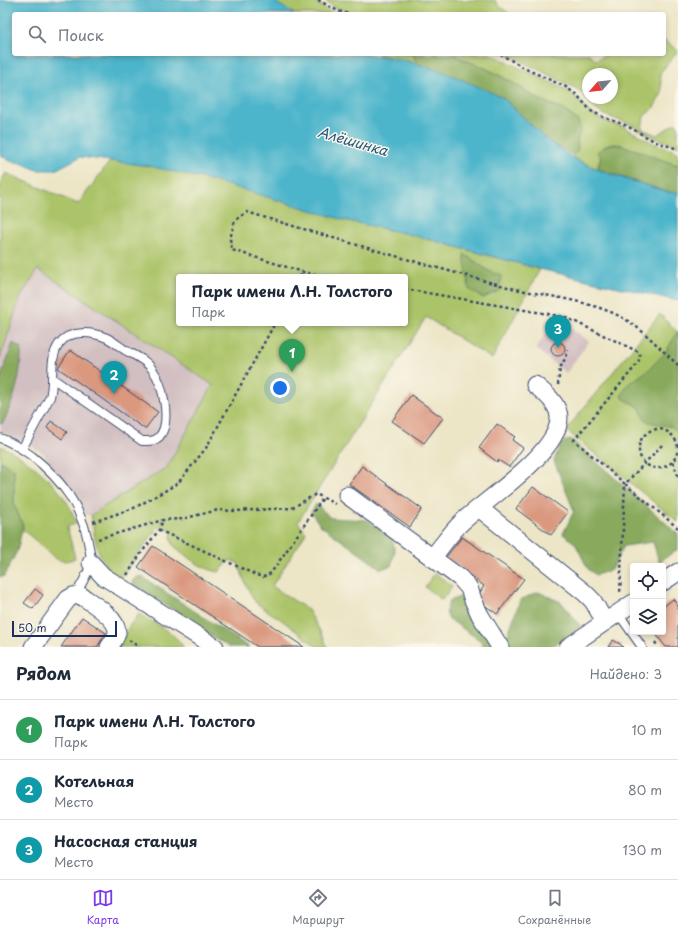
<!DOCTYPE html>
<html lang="ru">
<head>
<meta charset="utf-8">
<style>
	body { margin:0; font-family:"Playpen Sans",sans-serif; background:#f6f6f7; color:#1f2937 }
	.controls { position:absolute; right:12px; bottom:12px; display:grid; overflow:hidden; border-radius:4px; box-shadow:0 2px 6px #0003 }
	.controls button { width:36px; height:36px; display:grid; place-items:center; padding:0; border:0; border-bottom:1px solid #e0e1e3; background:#fff; color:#1f2937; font:20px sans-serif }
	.compass { position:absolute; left:582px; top:68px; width:36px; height:36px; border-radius:50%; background:#fff; box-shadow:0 2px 6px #0003; rotate:242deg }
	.scale { position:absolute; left:12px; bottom:10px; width:105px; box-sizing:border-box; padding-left:4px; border:2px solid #1b2f5e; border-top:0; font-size:11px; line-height:14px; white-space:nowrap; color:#1b2f5e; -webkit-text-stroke:3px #fbf7ec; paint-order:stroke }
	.you { position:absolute; left:280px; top:388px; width:14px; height:14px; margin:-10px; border:3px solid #fff; border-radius:50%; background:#1a73e8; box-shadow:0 0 0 6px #1a73e833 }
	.badge { display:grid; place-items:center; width:26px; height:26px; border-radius:50%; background:#7c3aed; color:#fff; font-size:13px; font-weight:700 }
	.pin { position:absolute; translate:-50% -33px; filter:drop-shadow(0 1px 2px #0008) }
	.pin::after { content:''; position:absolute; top:21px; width:14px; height:12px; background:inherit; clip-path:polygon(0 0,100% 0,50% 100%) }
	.popup { position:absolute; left:176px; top:274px; width:232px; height:52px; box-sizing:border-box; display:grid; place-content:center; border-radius:4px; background:#fff; filter:drop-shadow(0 1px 3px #0005); font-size:13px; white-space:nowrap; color:#747a83 }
	.popup b { font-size:15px; color:#1f2937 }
	.popup::after { content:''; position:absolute; left:50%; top:100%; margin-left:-8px; border:8px solid transparent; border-top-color:#fff }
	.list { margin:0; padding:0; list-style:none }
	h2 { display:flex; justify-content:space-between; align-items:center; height:52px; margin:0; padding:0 16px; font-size:17px }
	h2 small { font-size:13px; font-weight:400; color:#747a83 }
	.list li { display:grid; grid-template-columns:26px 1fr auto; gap:12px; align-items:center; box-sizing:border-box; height:60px; padding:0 16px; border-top:1px solid #e0e1e3 }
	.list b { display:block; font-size:15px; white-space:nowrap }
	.list p { margin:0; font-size:13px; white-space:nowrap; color:#747a83 }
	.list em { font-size:13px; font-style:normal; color:#747a83 }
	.icon { flex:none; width:22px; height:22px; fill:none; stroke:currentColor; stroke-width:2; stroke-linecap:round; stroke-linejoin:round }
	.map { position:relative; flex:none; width:678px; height:647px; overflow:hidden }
	.search { position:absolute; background:#fff; box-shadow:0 2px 6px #0003; left:12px; right:12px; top:12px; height:44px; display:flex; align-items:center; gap:10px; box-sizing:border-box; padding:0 14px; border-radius:4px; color:#747a83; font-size:15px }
	.sheet { height:232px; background:#fff }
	nav { display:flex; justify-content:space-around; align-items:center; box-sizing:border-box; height:56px; border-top:1px solid #e0e1e3; background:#fff; font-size:11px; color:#747a83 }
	nav a { display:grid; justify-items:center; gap:2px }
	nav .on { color:#7c3aed }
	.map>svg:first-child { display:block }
	.industrial { fill:#d2bfc1 }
	.green { fill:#acc469; stroke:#647a64; fill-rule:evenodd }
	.forest { fill:#89aa5d; stroke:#526c5e }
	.water { fill:#4db5cb; stroke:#347294 }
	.building { fill:#da987f }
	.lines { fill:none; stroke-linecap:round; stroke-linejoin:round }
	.service-casing { stroke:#3a4a6e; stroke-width:10 }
	.minor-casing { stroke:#3a4a6e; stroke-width:19 }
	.path { stroke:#3a4a6e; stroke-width:2.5; stroke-dasharray:3 3; stroke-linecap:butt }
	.service { stroke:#fff; stroke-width:8 }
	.minor { stroke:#fff; stroke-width:17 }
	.labels { text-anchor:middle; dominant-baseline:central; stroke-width:3; stroke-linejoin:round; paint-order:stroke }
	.water-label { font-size:14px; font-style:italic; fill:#2a577f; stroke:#fbf7ec }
</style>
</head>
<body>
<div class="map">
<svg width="678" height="647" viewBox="0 0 678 647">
	<rect width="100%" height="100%" fill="#fbf7ec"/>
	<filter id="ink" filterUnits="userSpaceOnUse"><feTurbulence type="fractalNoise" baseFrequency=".025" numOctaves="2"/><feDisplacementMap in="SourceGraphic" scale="8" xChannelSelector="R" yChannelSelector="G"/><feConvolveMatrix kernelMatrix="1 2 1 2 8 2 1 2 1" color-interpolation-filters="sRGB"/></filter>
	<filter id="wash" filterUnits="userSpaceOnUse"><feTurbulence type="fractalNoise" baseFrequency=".012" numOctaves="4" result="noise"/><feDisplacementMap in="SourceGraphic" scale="16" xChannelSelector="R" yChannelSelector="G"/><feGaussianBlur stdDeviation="0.9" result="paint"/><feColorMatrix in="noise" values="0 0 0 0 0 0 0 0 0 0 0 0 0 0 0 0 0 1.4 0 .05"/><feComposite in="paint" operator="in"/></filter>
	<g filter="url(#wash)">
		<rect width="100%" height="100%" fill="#ece5c6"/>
		<!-- industrial -->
		<path class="industrial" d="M38,268L213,385L167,467L91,515H86L42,452L6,434H0V359L20,298Z
			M556,318L589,341L566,373L536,349Z"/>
		<!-- green -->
		<path class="green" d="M272,0H313L329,11L339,14H294Z
			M325,0H495L499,6L510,14H357L333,7Z
			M664,40L678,51L660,73L662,93L653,109L644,116L642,129L657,135L676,123L678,125V146L652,137L632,125L605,115L593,108L579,90L507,54H589L596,60L608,54H664ZM588,74H612V98H588Z
			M379,54H413L417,64L377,55Z
			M455,54H490L565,89L577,98L587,110L602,120L624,127L653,143L678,152V165L661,160L619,144H609L597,152L601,157L597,169L574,158L573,155L578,149L577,139L581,130L578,121L564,110L538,99L510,81L485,68L460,58Z
			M110,161L146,165L212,180L344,220L408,234L540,269L492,359L426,317L298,522L306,533L272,586L308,610L324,638L327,647H317L283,621L256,603L246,585L238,563L230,560L219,572C201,569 187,557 173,545L171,537L172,532L159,526L119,580C96,560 96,543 91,515L167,467L213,385L38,269L20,298L0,359V183L6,173L78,204ZM179,277H405V323H179Z
			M660,314L678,333V522L566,430Z
			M0,446C21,453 55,482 66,501C71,508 73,516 77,523L67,527L75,558C66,563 56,562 49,552L22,529L23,526L14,504V469L0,461Z
			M435,573L452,586L442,600L425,587Z
			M139,614C151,621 178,635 183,647H117L130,625Z"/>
		<!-- forest -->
		<path class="forest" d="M413,54H455L460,58L485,68L510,81L538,99L564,110L578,121L581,130L577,139L578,149L573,155L548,141L503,98L446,73L417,64Z
			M609,144C632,145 655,159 678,165V193L667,192L598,169L601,157L597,152Z
			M464,254L489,271L501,276L499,291L483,298L469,289Z
			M678,331V432L672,427L646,421L639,407L621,397L627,385L647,371L665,353Z
			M13,343L21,348C22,374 14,400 3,423L0,424V380Z
			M571,439L678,534V549L659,562L653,542L624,546L611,570L596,575L588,569L575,543L563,534L574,511L554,461L561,443Z
			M0,461L14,469V504L23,526L17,551L4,576L0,577Z
			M316,504L331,518L367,520L381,530L392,539L395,551L391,566L381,569L320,525L311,512Z
			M141,576L249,647H229L133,584L132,582L135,578Z
			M538,592L561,602L581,627L551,647H508L507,637L520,600Z
			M462,596L473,610L495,647H483L481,641L449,619L446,613L449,601Z"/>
		<!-- water -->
		<path class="water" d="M0,0H272L294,14H14V54H368L405,60L446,73L477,86L503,98L548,141L578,161L610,174L667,192L678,193V301L540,269L408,234L344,220L210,180L149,166L80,157L55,170H37L21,163L10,161L0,154Z"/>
		<g id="blocks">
			<!-- building -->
			<path class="building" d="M551 349a7 7 0 1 1 14 0a7 7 0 1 1-14 0Z
				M70,350L158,412L145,429L58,368Z
				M411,395L443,418L424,443L392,421Z
				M51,421L67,432L62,439L47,428Z
				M497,424L515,437L512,440L523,448L509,467L498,460L497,462L479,448Z
				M362,466L422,509L410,527L349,484Z
				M533,487L568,512L551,535L516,509Z
				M462,537L524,579L497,614L476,599L484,586L446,557Z
				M153,546L304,647H258L138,567Z
				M35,589L43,595L33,609L24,603Z
				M673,599L678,606V647H666L654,632H663V607Z
				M82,617L106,633L97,647H61Z
				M613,640L620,644L623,647H608Z"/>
		</g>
	</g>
	<g filter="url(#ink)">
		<use href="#blocks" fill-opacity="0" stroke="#3a4a6e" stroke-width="1"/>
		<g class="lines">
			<defs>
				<path id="service" d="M0,438C12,442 22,449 32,456C62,480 83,508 89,547C90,552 91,558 91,562C91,568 79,589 75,595
					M22,449L50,397C55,379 48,360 59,344C70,329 92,332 107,338C113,341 119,346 125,350C134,355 146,360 152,369C163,383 172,423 159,437C154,442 148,441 142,441L52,378
					M618,613L642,647"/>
				<path id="minor" d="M347,495L460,578L469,588L473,600L480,615L500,647
					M479,508L585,593L593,601L605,622
					M432,558C442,546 452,531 463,521C487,499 559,452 559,418C559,404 545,393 535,385
					M91,563L103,576L215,647
					M663,582L678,572
					M33,647L68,599L73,596L80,595C91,603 118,617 117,633C116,638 112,643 109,647
					M568,647L633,603"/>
			</defs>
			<!-- service casing -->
			<use href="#service" class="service-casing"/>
			<!-- minor casing -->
			<use href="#minor" class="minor-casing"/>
			<!-- path -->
			<path class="path" d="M318,0L338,11L348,14
				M500,54L528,70L566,87L577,95L591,111L603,117L625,125L656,142L678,149
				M300,277L303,272
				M334,277L303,272L232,250L230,239L235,220L247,212C332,238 418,263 504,286C540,296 580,298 615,314C640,325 658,347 678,365
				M405,289L565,317L639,352L640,357L638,363L574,440L625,484L620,594
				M558,385L560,368L566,357L568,350
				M662,445L625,484L678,528
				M678,447C675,433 661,424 648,432C643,436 639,441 639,448C638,473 674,476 678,449
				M673,462L678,476
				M93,522L134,508L163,492L178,483L206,448L275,323
				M159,530L256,575L263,577L271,573L323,498
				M98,539L163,520L182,519L218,510L235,511L292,508L316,494L335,504
				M127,575L142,552L159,530L163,520
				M129,640L139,647
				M655,642L658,647"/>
			<!-- service -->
			<use href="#service" class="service"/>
			<!-- minor -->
			<use href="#minor" class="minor"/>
		</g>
	</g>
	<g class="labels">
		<!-- water labels -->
		<g class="water-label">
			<text transform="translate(353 141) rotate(16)">Алёшинка</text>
		</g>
	</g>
</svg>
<div class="controls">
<button><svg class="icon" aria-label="locate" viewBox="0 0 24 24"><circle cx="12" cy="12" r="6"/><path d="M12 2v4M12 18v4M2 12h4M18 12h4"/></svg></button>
<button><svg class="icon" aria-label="layers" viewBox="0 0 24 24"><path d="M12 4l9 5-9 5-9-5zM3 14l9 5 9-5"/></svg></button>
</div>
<svg class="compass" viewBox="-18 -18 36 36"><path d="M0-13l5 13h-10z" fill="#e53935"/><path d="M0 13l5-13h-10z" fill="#747a83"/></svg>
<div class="scale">50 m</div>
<div class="you"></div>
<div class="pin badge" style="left:292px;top:372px;background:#2e9e5b">1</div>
<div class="popup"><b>Парк имени Л.Н. Толстого</b>Парк</div>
<div class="pin badge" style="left:114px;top:394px;background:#0f9aa8">2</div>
<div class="pin badge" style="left:558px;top:348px;background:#0f9aa8">3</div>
<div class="search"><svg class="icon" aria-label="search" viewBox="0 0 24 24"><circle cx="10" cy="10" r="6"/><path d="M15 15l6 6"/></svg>Поиск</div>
</div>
<section class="sheet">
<h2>Рядом<small>Найдено: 3</small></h2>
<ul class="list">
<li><span class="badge" style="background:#2e9e5b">1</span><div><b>Парк имени Л.Н. Толстого</b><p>Парк</p></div><em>10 m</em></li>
<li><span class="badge" style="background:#0f9aa8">2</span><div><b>Котельная</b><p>Место</p></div><em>80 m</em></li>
<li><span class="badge" style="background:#0f9aa8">3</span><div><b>Насосная станция</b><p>Место</p></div><em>130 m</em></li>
</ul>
</section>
<nav>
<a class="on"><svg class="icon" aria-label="map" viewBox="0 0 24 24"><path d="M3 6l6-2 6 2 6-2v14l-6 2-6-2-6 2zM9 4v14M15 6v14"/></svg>Карта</a>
<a><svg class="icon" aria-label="directions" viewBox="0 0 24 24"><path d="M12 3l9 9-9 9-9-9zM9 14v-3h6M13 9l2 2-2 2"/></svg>Маршрут</a>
<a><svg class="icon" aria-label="saved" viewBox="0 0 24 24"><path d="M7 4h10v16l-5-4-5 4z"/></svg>Сохранённые</a>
</nav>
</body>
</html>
